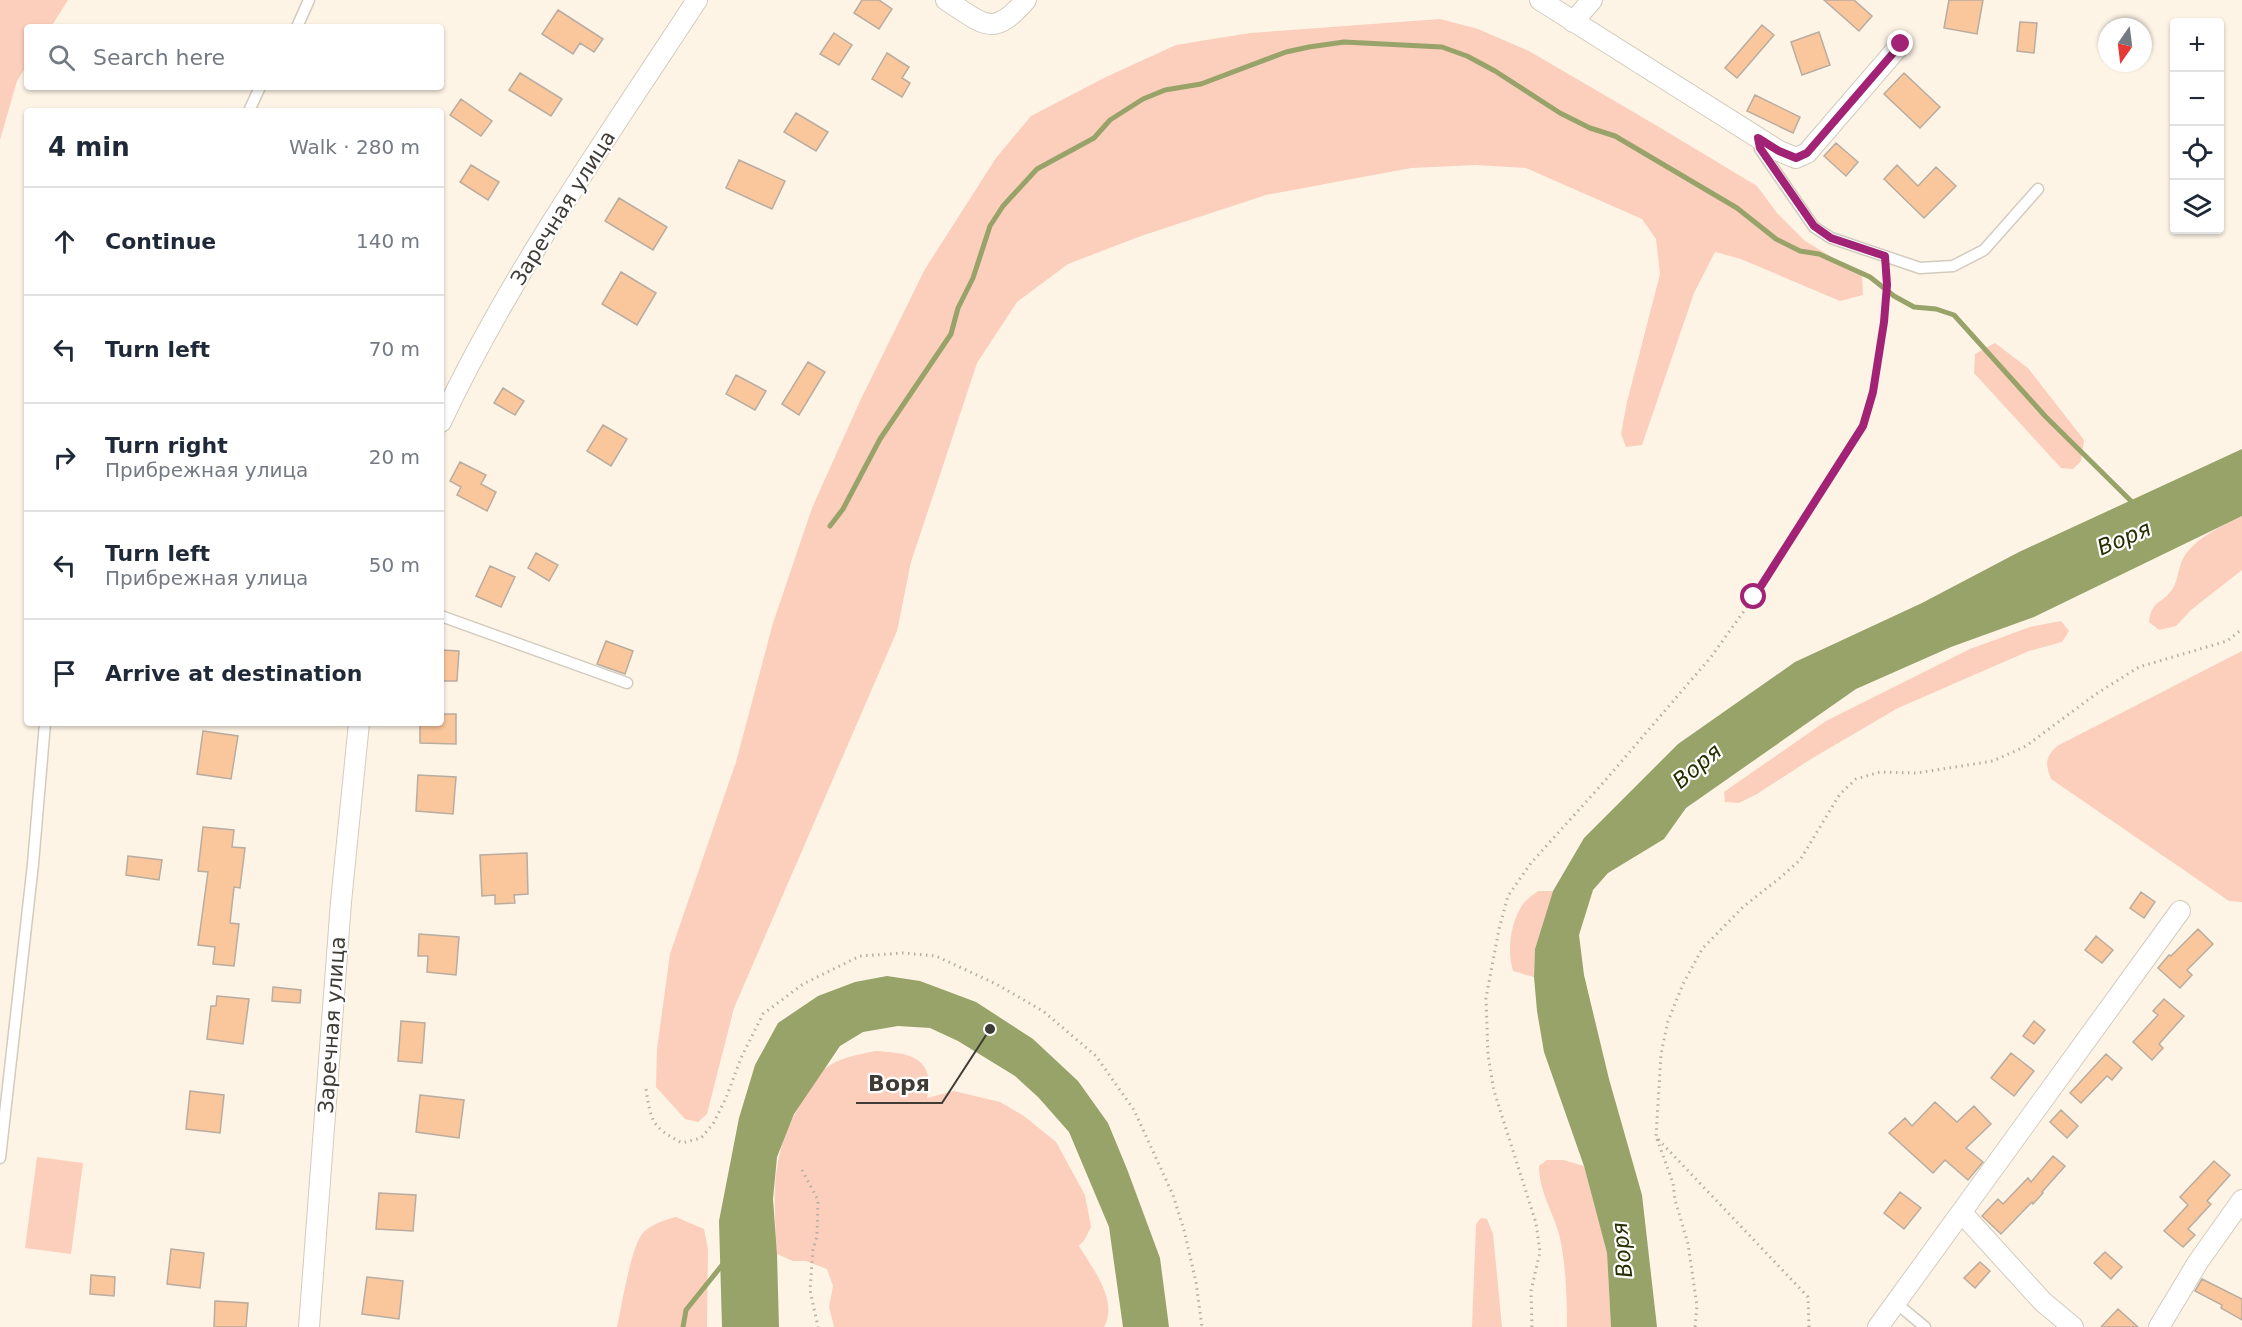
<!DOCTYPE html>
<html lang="en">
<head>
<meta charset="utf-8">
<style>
	body { margin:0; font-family:"DejaVu Sans",sans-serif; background:#f6f6f7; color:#1f2937 }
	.controls { position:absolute; right:18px; top:18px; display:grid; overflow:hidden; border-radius:6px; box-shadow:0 2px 4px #0004 }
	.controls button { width:54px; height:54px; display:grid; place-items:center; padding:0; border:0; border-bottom:2px solid #e0e1e3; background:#fff; color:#1f2937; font:30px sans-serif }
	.compass { position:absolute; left:2098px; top:18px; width:54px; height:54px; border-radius:50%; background:#fff; box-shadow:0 2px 4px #0004; rotate:194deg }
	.stop { position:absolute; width:18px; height:18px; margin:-14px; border:4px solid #a22376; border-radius:50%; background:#fff }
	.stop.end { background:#a22376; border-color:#fff; box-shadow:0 2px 6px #0008 }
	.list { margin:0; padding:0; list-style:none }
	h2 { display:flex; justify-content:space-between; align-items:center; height:78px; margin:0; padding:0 24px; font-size:26px }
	h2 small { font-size:20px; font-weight:400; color:#747a83 }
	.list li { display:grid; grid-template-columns:39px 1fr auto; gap:18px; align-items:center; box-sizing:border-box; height:108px; padding:0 24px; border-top:2px solid #e0e1e3 }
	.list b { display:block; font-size:22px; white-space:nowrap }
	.list p { margin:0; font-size:20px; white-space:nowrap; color:#747a83 }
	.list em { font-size:20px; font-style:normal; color:#747a83 }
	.icon { flex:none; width:33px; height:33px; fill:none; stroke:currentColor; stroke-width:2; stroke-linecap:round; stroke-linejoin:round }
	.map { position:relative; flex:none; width:2242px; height:1327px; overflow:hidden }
	.search { position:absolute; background:#fff; box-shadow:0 2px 4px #0004; left:24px; top:24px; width:420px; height:66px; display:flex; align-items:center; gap:15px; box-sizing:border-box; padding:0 21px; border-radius:6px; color:#747a83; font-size:22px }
	.panel { position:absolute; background:#fff; box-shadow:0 2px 4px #0004; left:24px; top:108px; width:420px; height:618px; border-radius:6px }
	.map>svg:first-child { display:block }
	.green { fill:#fccebc }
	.water { fill:#97a369 }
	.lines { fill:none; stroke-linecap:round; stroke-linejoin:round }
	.stream { stroke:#97a369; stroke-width:5 }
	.building { fill:#fac69b; stroke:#b9aca1; stroke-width:1.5 }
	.service-casing { stroke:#d3cbbd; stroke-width:13 }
	.minor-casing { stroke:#d3cbbd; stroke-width:22 }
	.path { stroke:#b6afa4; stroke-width:3; stroke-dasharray:1.5 4.5; stroke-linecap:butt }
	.service { stroke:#fff; stroke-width:10 }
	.minor { stroke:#fff; stroke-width:20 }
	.route { stroke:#a22376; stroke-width:8 }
	.labels { text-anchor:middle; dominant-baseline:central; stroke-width:4.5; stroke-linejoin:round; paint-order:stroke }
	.street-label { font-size:21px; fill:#3f3c36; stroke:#fff }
	.water-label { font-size:22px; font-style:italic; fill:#272e00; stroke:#fff }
	.leader { fill:none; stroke:#3f3c36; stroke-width:2 }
	.callout-dot { fill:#3f3c36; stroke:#fff; stroke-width:2 }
	.callout-label { font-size:22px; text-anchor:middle; font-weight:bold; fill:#3f3c36; stroke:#fff; stroke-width:4.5; stroke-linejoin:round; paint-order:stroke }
</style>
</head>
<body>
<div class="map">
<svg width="2242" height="1327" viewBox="0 0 2242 1327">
	<rect width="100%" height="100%" fill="#fdf4e6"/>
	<!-- green -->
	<path class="green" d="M0,0H68L51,27H27V65L17,81L0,140Z
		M1440,19L1478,29L1529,51L1654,124L1757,186L1777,213L1805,241L1862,275L1863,295L1840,301L1741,259L1715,252L1694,293L1642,445L1626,447L1621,434L1627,402L1660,274L1656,239L1642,219L1526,168L1476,165L1411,168L1266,195L1141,236L1068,264L1017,302L977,363L911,562L897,631L734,1008L707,1114L698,1122L685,1119L656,1087L657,1049L670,954L736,762L773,623L812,508L860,401L925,269L996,158L1031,116L1106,77L1176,45L1250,33Z
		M1995,343L2028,368L2084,440L2081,461L2073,469L2061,468L1974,373L1975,354Z
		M2242,516V570L2191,610L2176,626L2159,630L2149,622C2152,599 2161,605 2172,590C2179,579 2178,565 2185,555C2199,536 2222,526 2242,516Z
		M2061,621L2069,631L2062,642L2029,651L1898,708L1811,759L1757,794L1739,803L1725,802L1724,792L1826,721L1970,649L2030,627Z
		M2242,651V902L2229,901L2051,779C2045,763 2045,758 2057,746Z
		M1538,891H1553L1535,949L1534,977L1513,971C1507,951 1510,926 1521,907C1524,901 1533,895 1538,891Z
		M875,1051C908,1053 936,1056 927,1098L954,1091L1000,1102L1024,1116L1056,1142L1085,1195L1089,1216L1091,1227L1085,1239L1079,1246C1092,1268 1119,1301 1104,1327H834L829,1307L833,1286L827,1269L806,1261H793L777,1254C773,1189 770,1150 807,1093C812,1086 816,1076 823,1070C837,1058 857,1055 875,1051Z
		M37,1157L83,1163L71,1254L25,1248Z
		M1547,1160H1563L1584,1166L1607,1253L1611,1327H1567C1567,1297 1566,1267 1560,1238C1554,1213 1539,1192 1539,1166Z
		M676,1217L704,1229L708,1250L707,1327H617C622,1305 630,1251 642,1234C648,1226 666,1219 676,1217Z
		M1481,1218L1487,1219L1493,1234L1502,1327H1472L1476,1224Z"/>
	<!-- water -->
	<path class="water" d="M2242,449V516L2034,617L1951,647L1856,689L1686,808L1664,839L1608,873L1593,890L1579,935L1584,975L1609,1079L1642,1195L1657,1327H1611L1607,1253L1584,1166L1544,1052L1537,1011L1534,977L1535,949L1553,891L1584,838L1678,744L1795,662L1922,603L2019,552Z
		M887,976L920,981L976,1002L1033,1039L1078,1081L1108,1123L1127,1169L1160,1258L1169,1327H1123L1109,1227L1069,1132L1038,1097L1015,1076L958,1041L930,1028L898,1026L863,1032L840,1046L794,1114L777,1157L773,1199L777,1254L779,1327H722L719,1221L739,1118L755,1065L778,1023L818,996L855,982Z"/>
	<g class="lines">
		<!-- stream -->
		<path class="stream" d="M830,526L843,509L880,439L951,334L958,308L973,278L990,226L1003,206L1037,169L1094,138L1110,120L1143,99L1165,90L1201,84L1286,52L1309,47L1344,42L1442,47L1467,56L1495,71L1560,113L1590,128L1615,136L1737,208L1776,239L1800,251L1819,254L1870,277L1894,296L1914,307L1936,309L1954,315L2045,416L2133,503
			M683,1327L686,1310L723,1264"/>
	</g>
	<!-- building -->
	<path class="building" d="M862,0H879L892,9L879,29L854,13Z
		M1824,0H1854L1872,16L1859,31Z
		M1949,0H1983L1977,34L1944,28Z
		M558,10L603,39L594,52L580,43L573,54L542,34Z
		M2020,22L2037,23L2034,53L2017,51Z
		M1762,25L1774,35L1737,78L1725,68Z
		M1819,32L1830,65L1802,75L1791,42Z
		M834,33L852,45L839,65L820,54Z
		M887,53L909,67L902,78L910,83L902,97L872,79Z
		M520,73L562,99L551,116L509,90Z
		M1904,73L1940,107L1920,128L1884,94Z
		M1755,95L1800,117L1793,133L1747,111Z
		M461,99L492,121L481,136L450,115Z
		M796,113L828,132L816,151L784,132Z
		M1836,143L1858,162L1846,176L1824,156Z
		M739,160L785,181L772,209L726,188Z
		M471,165L499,182L488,200L460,182Z
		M1897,165L1918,186L1936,167L1956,186L1924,218L1884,179Z
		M619,198L667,227L653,250L605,221Z
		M621,272L656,293L637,325L602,304Z
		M808,362L825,372L799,415L782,404Z
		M736,375L766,391L755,410L726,394Z
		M503,388L524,401L515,415L494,403Z
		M603,425L627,439L611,466L587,451Z
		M460,462L486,475L481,484L496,492L487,511L457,495L461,487L450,481Z
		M536,553L558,565L549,581L528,568Z
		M490,566L515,577L501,607L476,596Z
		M606,641L633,651L625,674L597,664Z
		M441,650L459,651L457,681H441Z
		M441,714H456V744L420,743V723H441Z
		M203,731L238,736L231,779L197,774Z
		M418,775L456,777L453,814L416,811Z
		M203,827L234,830L232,847L245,848L240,888L234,887L230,923L239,924L234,966L213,964L215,947L198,945L208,872L198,871Z
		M527,853L528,894L514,895L515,903L495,904V895L482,896L480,855Z
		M128,856L162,860L159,880L126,875Z
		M2141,892L2155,902L2144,918L2130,908Z
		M2198,929L2213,944L2187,970L2192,975L2180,988L2158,968L2169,955L2171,956Z
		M419,934L459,937L456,975L427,972L428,956H418Z
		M2096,936L2113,950L2102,963L2085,950Z
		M273,987L301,990L300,1003L272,1001Z
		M217,996L249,999L243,1044L207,1039L211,1006H216Z
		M2164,999L2184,1016L2159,1044L2163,1048L2152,1060L2133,1042L2158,1015L2153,1011Z
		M401,1021L425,1023L422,1063L398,1061Z
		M2034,1021L2045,1030L2034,1044L2023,1036Z
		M2011,1053L2034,1071L2014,1096L1991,1078Z
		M2106,1054L2122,1068L2112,1080L2107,1076L2081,1103L2070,1093Z
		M190,1091L224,1095L220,1133L186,1129Z
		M420,1095L464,1100L459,1138L416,1132Z
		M1935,1102L1957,1122L1974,1106L1991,1124L1966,1148L1983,1162L1968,1180L1945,1160L1933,1173L1889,1133L1905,1118L1912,1126Z
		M2061,1110L2078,1126L2067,1138L2050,1122Z
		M2053,1156L2065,1166L2042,1192L2043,1193L2033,1204L2032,1202L2001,1234L1982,1216L1998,1199L2003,1204L2028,1178L2031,1182Z
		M2214,1161L2230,1175L2207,1201L2211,1204L2188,1229L2195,1235L2183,1247L2164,1231L2188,1205L2180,1197Z
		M1900,1192L1921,1208L1904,1229L1884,1213Z
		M379,1193L416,1195L413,1231L376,1229Z
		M171,1249L204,1253L200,1288L167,1284Z
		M2105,1252L2122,1267L2111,1279L2094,1263Z
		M1980,1262L1990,1271L1975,1288L1964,1278Z
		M91,1275L115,1277L114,1296L90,1294Z
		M367,1277L403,1281L399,1319L362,1314Z
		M2202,1279L2242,1299V1320L2221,1308L2222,1305L2195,1291Z
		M215,1301L248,1303L246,1327H214Z
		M2118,1309L2138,1327H2101Z"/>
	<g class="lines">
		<defs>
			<path id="service" d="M297,27L309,0
				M249,111L260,87
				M1759,141L1760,149L1814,227L1831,238L1920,268L1953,266L1984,250L2038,189
				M441,616L627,683
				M0,1158L33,864L45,723
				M1896,1303L1925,1327"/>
			<path id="minor" d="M946,0C984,24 992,39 1026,0
				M1540,0L1779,151L1796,158L1807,153L1901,44
				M1573,22L1592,0
				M441,422C511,273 607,138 697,0
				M1962,1213L2043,1302L2073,1327
				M309,1327L341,902L359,723
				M1878,1327L2180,911
				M2159,1327L2198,1262L2242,1200"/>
		</defs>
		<!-- service casing -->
		<use href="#service" class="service-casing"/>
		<!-- minor casing -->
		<use href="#minor" class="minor-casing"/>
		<!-- path -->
		<path class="path" d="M646,1089C651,1122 652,1127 682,1143L701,1138L713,1124L726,1098L741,1058L763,1014L803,984L860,956L903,953L936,956L996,984L1043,1011L1096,1056L1134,1110L1173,1195L1184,1230L1196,1282L1202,1327
			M1657,1139L1673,1183L1675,1200L1688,1244L1697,1306L1695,1327
			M802,1170L818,1200L817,1236L813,1250L810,1290L818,1327
			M1532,1327L1531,1291L1540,1252L1536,1223L1494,1091L1488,1055L1486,998L1499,929L1508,896L1531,863L1603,783L1711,657L1754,597L1863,426L1873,392L1884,322L1887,285L1886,270
			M1809,1327L1808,1297L1656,1137L1661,1054L1668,1021L1683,984L1702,949L1743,907L1781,877L1800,860L1840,794L1856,779L1880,772L1917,773L1993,761L2026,746L2096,694L2139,667L2227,641L2242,629"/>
		<!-- service -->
		<use href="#service" class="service"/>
		<!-- minor -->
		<use href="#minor" class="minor"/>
	</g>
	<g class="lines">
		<!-- route -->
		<path class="route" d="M1754,597L1863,426L1873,392L1884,322L1887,285L1885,256L1831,238L1814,226L1760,148L1758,138L1779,151L1796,158L1807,153L1901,44"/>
	</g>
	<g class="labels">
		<!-- street labels -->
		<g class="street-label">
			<text transform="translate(563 208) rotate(-58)">Заречная улица</text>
			<text transform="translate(332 1025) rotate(-86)">Заречная улица</text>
		</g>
		<!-- water labels -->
		<g class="water-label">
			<text transform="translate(2124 538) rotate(-23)">Воря</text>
			<text transform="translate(1697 766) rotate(-40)">Воря</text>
			<text transform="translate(1622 1250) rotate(-96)">Воря</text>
		</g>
	</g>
	<!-- callouts -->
	<path class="leader" d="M990 1029L942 1103H856"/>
	<circle class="callout-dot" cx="990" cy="1029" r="6"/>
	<g class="callout-label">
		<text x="899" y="1091">Воря</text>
	</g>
</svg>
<div class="controls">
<button>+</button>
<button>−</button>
<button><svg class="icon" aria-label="locate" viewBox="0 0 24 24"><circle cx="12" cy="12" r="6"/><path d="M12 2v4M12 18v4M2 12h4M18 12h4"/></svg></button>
<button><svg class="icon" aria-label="layers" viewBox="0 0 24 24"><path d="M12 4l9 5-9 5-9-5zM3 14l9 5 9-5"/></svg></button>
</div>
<svg class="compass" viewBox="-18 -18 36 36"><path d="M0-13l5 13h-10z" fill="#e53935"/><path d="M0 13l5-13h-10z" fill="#747a83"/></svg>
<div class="stop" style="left:1754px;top:597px"></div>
<div class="stop end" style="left:1901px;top:44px"></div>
<div class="search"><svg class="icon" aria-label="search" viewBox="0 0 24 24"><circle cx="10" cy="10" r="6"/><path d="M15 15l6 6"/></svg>Search here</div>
<section class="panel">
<h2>4 min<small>Walk · 280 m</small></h2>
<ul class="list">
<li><svg class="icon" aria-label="ahead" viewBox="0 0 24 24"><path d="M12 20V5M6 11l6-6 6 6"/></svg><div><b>Continue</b></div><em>140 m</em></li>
<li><svg class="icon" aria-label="left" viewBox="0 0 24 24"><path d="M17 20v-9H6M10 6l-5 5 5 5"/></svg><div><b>Turn left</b></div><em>70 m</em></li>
<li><svg class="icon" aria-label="right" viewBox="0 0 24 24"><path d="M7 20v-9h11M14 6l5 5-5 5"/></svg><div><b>Turn right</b><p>Прибрежная улица</p></div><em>20 m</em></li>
<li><svg class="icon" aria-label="left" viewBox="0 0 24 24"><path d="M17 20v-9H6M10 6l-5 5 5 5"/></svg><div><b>Turn left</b><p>Прибрежная улица</p></div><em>50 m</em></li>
<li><svg class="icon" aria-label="arrive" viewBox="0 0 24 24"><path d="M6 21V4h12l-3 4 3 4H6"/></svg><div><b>Arrive at destination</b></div></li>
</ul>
</section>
</div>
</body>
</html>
